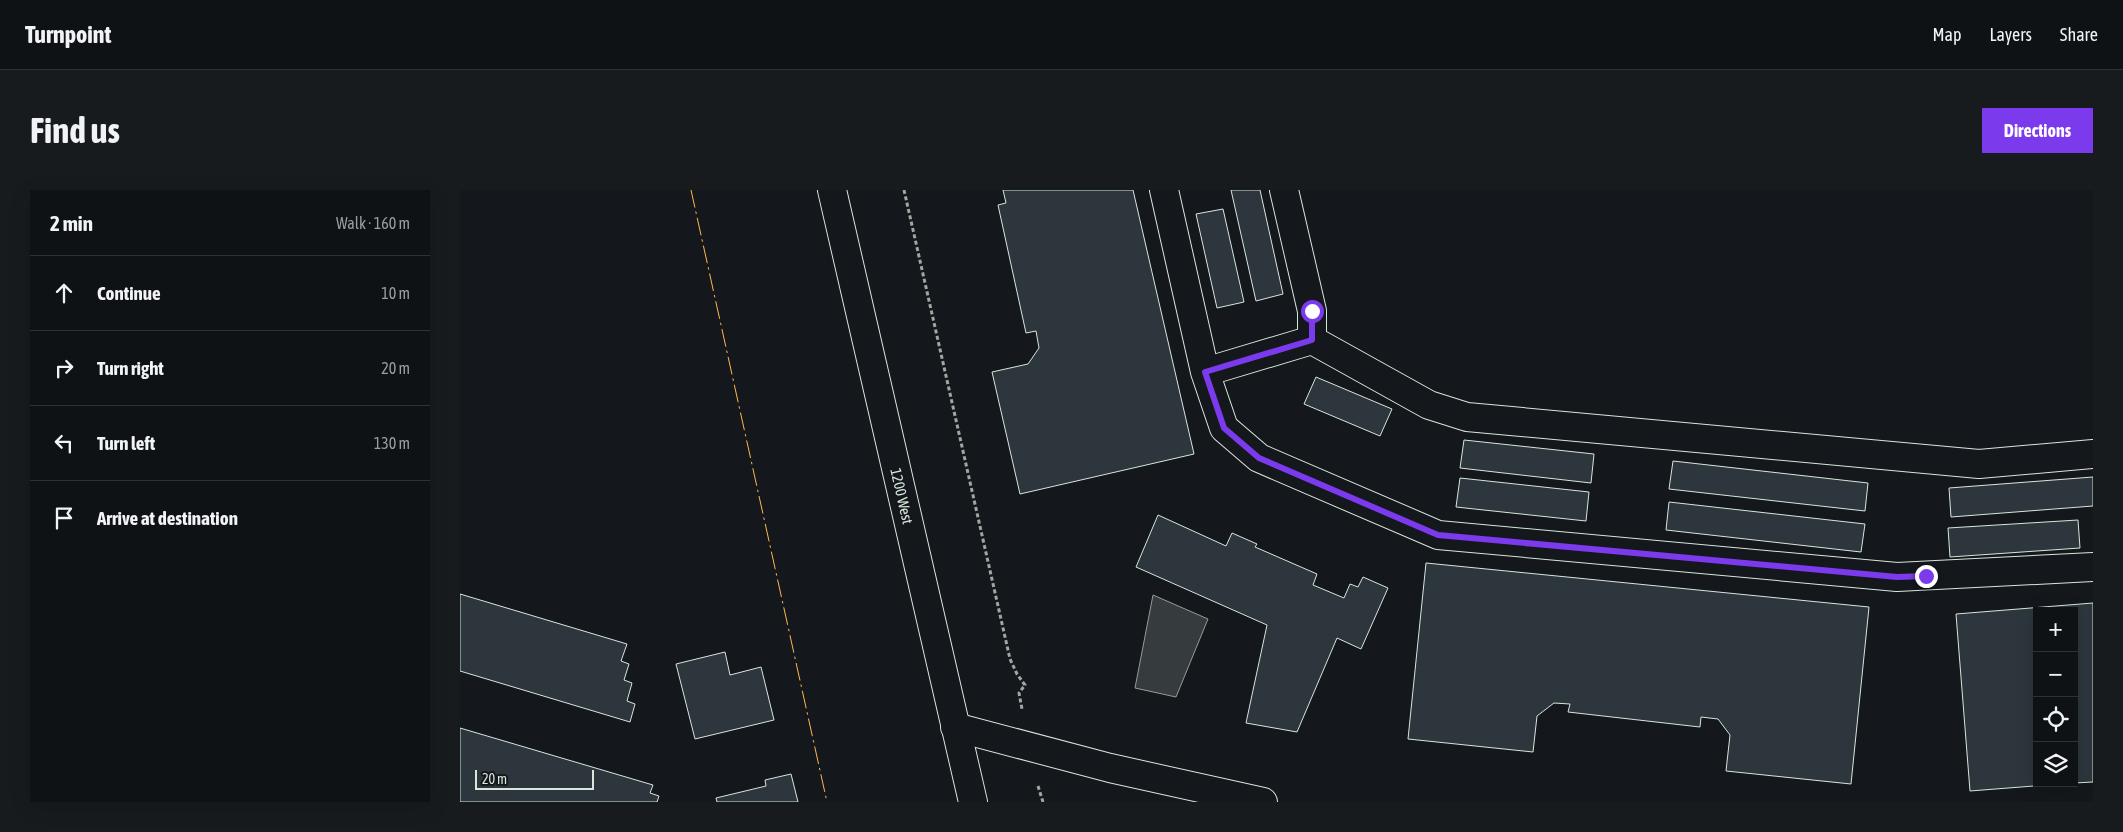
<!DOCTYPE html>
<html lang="en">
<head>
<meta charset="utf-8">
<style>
	body { margin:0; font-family:"Asap Condensed",sans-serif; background:#181b1e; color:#f1f3f6 }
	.controls { position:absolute; right:15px; bottom:15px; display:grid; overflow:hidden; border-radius:0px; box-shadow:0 5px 20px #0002 }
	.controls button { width:45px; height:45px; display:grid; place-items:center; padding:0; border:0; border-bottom:1px solid #2f3234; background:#0f1215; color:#f1f3f6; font:25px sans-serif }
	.scale { position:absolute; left:15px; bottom:12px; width:119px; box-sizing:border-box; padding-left:5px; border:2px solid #d8e6dc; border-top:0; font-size:14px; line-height:18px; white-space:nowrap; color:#d8e6dc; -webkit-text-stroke:4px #14181c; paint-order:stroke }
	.stop { position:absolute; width:15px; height:15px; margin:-11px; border:4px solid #7c3aed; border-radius:50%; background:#fff }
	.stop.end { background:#7c3aed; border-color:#fff; box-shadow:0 1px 5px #0008 }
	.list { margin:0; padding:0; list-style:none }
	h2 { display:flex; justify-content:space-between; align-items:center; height:65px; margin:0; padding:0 20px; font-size:21px }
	h2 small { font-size:16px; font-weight:400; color:#9b9ea0 }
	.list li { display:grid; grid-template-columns:32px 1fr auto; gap:15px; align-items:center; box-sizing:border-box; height:75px; padding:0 20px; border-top:1px solid #2f3234 }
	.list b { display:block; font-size:19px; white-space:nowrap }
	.list em { font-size:16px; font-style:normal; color:#9b9ea0 }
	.icon { flex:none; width:28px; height:28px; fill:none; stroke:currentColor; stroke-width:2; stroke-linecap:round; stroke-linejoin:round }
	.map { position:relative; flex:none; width:1633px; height:612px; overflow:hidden; border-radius:0px }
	header { display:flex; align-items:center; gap:30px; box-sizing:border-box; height:70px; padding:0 25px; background:#0f1215; border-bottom:1px solid #2f3234 }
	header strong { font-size:24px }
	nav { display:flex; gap:28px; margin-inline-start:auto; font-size:18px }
	.intro { display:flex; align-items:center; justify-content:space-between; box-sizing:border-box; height:120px; padding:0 30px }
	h1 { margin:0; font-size:35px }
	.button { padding:12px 22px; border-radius:0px; background:#7c3aed; color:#fff; font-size:18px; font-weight:700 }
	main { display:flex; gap:30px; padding:0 30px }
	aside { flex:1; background:#0f1215; border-radius:0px; box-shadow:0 5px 20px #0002 }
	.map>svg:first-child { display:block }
	.water { fill:#363b3e; stroke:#939e99 }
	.building { fill:#2c363c; stroke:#d8e6dc }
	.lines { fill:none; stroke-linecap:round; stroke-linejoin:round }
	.minor-casing { stroke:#d8e6dc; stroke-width:30 }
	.major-casing { stroke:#d8e6dc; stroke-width:30 }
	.path { stroke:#9da8a2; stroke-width:3; stroke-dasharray:4 2.5; stroke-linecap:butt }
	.minor { stroke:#14181c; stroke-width:28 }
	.major { stroke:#14181c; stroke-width:28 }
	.power { stroke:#ffb74d; stroke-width:1; stroke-dasharray:18 4 2.5 4; stroke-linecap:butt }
	.route { stroke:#7c3aed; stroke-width:6 }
	.labels { text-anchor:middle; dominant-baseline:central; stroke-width:4; stroke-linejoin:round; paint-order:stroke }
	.street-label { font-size:15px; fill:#d8e6dc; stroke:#14181c }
</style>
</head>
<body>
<header>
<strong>Turnpoint</strong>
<nav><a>Map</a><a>Layers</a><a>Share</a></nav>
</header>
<div class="intro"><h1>Find us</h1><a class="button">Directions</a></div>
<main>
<aside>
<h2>2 min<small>Walk · 160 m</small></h2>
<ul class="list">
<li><svg class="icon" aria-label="ahead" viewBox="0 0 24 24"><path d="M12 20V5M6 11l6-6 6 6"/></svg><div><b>Continue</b></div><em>10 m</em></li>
<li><svg class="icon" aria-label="right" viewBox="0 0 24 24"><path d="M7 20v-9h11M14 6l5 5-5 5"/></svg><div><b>Turn right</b></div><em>20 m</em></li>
<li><svg class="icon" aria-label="left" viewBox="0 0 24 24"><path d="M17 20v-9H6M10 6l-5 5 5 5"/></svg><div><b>Turn left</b></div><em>130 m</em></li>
<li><svg class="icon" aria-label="arrive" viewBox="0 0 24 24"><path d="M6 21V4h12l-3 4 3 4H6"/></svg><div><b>Arrive at destination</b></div></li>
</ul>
</aside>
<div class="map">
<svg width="1633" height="612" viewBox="0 0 1633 612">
	<rect width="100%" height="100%" fill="#14181c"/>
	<!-- water -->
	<path class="water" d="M693,405L748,429L716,507L675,498Z"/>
	<!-- building -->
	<path class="building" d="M543,0H673L734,264L560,304L532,182L568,174L579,158L576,141L566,143L538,15L546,13Z
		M771,0H800L823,104L796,111Z
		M763,19L784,112L757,118L736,24Z
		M856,187L932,219L920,246L844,214Z
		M1004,250L1134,264L1131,293L1000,278Z
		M1213,271L1408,293L1405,321L1209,299Z
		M1633,287V316L1491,327L1489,298Z
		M1000,288L1129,302L1126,331L996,317Z
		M1209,312L1405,334L1401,362L1206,340Z
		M698,325L766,356L772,343L797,354L795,357L857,384L853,395L884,408L890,394L898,397L903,387L928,398L901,459L877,448L837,542L786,533L807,435L676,377Z
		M1618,330L1620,358L1490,367L1488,338Z
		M966,373L1409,417L1391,594L1266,581L1270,545L1258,529L1241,527L1240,537L1108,522L1110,514L1094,513L1077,526L1073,562L948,549Z
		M0,404L167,454L161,471L169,474L164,490L172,493L167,511L175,514L170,532L0,481Z
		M1633,413V592L1614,593V421H1577V593H1612L1510,601L1496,424Z
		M265,462L270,485L301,477L314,530L235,549L216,474Z
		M0,538L193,595L190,603L199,606L197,612H0Z
		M331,584L338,612H257L256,608L306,596L305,590Z"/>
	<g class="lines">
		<defs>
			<path id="minor" d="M704,0L745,182
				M824,0L852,121V150
				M1633,264L1519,274L1007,227L969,215L852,150L745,182L764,238L799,268L978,345L1437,387L1633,377
				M495,537L650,578L803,612"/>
			<path id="major" d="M372,0L513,612"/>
		</defs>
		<!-- minor casing -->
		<use href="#minor" class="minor-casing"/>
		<!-- major casing -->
		<use href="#major" class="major-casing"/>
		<!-- path -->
		<path class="path" d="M444,0L550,469L557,484L565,495L559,503L562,519
			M578,596L583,612"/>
		<!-- minor -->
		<use href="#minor" class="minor"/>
		<!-- major -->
		<use href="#major" class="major"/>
		<!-- power -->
		<path class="power" d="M231,0L367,612"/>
	</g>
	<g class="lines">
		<!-- route -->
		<path class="route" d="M852,121V150L745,182L764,238L799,268L978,345L1437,387L1466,386"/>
	</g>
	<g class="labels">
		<!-- street labels -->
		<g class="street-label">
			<text transform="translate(442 306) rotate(77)">1200 West</text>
		</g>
	</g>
</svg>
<div class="controls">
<button>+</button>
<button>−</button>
<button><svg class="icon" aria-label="locate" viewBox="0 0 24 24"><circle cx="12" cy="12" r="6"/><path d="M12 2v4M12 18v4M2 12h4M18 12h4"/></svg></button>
<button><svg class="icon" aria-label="layers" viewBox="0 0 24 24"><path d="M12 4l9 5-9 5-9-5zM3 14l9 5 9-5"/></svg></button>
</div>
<div class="scale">20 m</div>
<div class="stop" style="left:852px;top:121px"></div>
<div class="stop end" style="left:1466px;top:386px"></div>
</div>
</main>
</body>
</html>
